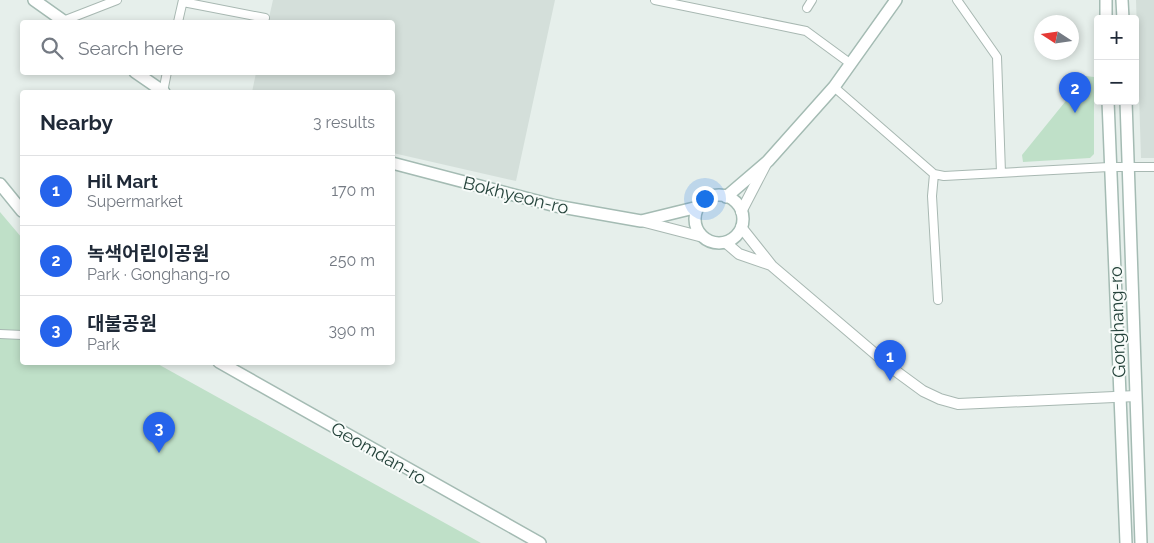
<!DOCTYPE html>
<html lang="en">
<head>
<meta charset="utf-8">
<style>
	body { margin:0; font-family:Raleway,"Noto Sans KR",sans-serif; background:#f2f2f3; color:#1f2937 }
	.controls { position:absolute; right:15px; top:15px; display:grid; overflow:hidden; border-radius:5px; box-shadow:0 2px 8px #0003 }
	.controls button { width:45px; height:45px; display:grid; place-items:center; padding:0; border:0; border-bottom:1px solid #e0e1e3; background:#fff; color:#1f2937; font:25px sans-serif }
	.compass { position:absolute; left:1034px; top:15px; width:45px; height:45px; border-radius:50%; background:#fff; box-shadow:0 2px 8px #0003; rotate:282deg }
	.you { position:absolute; left:704px; top:198px; width:18px; height:18px; margin:-12px; border:4px solid #fff; border-radius:50%; background:#1a73e8; box-shadow:0 0 0 8px #1a73e833 }
	.badge { display:grid; place-items:center; width:32px; height:32px; border-radius:50%; background:#2563eb; color:#fff; font-size:16px; font-weight:700 }
	.pin { position:absolute; translate:-50% -41px; filter:drop-shadow(0 1px 2px #0008) }
	.pin::after { content:''; position:absolute; top:26px; width:18px; height:15px; background:inherit; clip-path:polygon(0 0,100% 0,50% 100%) }
	.list { margin:0; padding:0; list-style:none }
	h2 { display:flex; justify-content:space-between; align-items:center; height:65px; margin:0; padding:0 20px; font-size:21px }
	h2 small { font-size:16px; font-weight:400; color:#747a83 }
	.list li { display:grid; grid-template-columns:32px 1fr auto; gap:15px; align-items:center; box-sizing:border-box; height:70px; padding:0 20px; border-top:1px solid #e0e1e3 }
	.list b { display:block; font-size:19px; white-space:nowrap }
	.list p { margin:0; font-size:16px; white-space:nowrap; color:#747a83 }
	.list em { font-size:16px; font-style:normal; color:#747a83 }
	.icon { flex:none; width:28px; height:28px; fill:none; stroke:currentColor; stroke-width:2; stroke-linecap:round; stroke-linejoin:round }
	.map { position:relative; flex:none; width:1154px; height:543px; overflow:hidden }
	.search { position:absolute; background:#fff; box-shadow:0 2px 8px #0003; left:20px; top:20px; width:375px; height:55px; display:flex; align-items:center; gap:12px; box-sizing:border-box; padding:0 18px; border-radius:5px; color:#747a83; font-size:19px }
	.panel { position:absolute; background:#fff; box-shadow:0 2px 8px #0003; left:20px; top:90px; width:375px; height:275px; border-radius:5px }
	.map>svg:first-child { display:block }
	.built { fill:#d4dfda }
	.green { fill:#bfe0c8 }
	.lines { fill:none; stroke-linecap:round; stroke-linejoin:round }
	.minor-casing { stroke:#a8b8b2; stroke-width:10 }
	.tertiary-casing { stroke:#a8b8b2; stroke-width:12 }
	.secondary-casing { stroke:#a4bbb3; stroke-width:14 }
	.minor { stroke:#fff; stroke-width:8 }
	.tertiary { stroke:#fff; stroke-width:10 }
	.secondary { stroke:#fff; stroke-width:11 }
	.labels { text-anchor:middle; dominant-baseline:central; stroke-width:4; stroke-linejoin:round; paint-order:stroke }
	.street-label { font-size:18px; fill:#24423a; stroke:#f7fbf9 }
</style>
</head>
<body>
<div class="map">
<svg width="1154" height="543" viewBox="0 0 1154 543">
	<rect width="100%" height="100%" fill="#e6efeb"/>
	<!-- built -->
	<path class="built" d="M273,0H555L516,181L393,153L392,92H252L256,73L392,72V22H268Z
		M1136,0H1154V158H1141Z"/>
	<!-- green -->
	<path class="green" d="M1086,76L1094,77V154L1090,158L1023,162L1022,155Z
		M0,212L22,238V362L156,363L481,543H0Z"/>
	<g class="lines">
		<defs>
			<path id="minor" d="M655,0L806,31L851,64
				M957,0L997,57L1001,173
				M183,2L265,18
				M807,8L812,0
				M63,21L117,0
				M178,22L183,0
				M834,87L934,174L944,176L1109,167H1154
				M163,92L167,72
				M934,174L932,196L938,300
				M0,334L22,335"/>
			<path id="tertiary" d="M741,212L767,162
				M641,221L703,237
				M741,227L772,266L893,369L923,391L940,399L958,404L1136,396
				M725,242L739,254L771,265"/>
			<path id="secondary" d="M34,0L65,22
				M1106,0V19
				M1122,0L1123,19
				M135,72L164,92
				M1108,101L1126,543
				M1126,101L1141,543
				M392,163L556,206L641,221L698,207
				M0,184L22,211
				M695 219a24 24 0 1 1 48 0a24 24 0 1 1-48 0Z
				M726,197L768,161L834,87L896,0
				M219,362L540,543"/>
		</defs>
		<!-- minor casing -->
		<use href="#minor" class="minor-casing"/>
		<!-- tertiary casing -->
		<use href="#tertiary" class="tertiary-casing"/>
		<!-- secondary casing -->
		<use href="#secondary" class="secondary-casing"/>
		<!-- minor -->
		<use href="#minor" class="minor"/>
		<!-- tertiary -->
		<use href="#tertiary" class="tertiary"/>
		<!-- secondary -->
		<use href="#secondary" class="secondary"/>
	</g>
	<g class="labels">
		<!-- street labels -->
		<g class="street-label">
			<text transform="translate(516 195) rotate(14)">Bokhyeon-ro</text>
			<text transform="translate(1117 322) rotate(-92)">Gonghang-ro</text>
			<text transform="translate(379 453) rotate(30)">Geomdan-ro</text>
		</g>
	</g>
</svg>
<div class="controls">
<button>+</button>
<button>−</button>
</div>
<svg class="compass" viewBox="-18 -18 36 36"><path d="M0-13l5 13h-10z" fill="#e53935"/><path d="M0 13l5-13h-10z" fill="#747a83"/></svg>
<div class="you"></div>
<div class="pin badge" style="left:890px;top:381px">1</div>
<div class="pin badge" style="left:1075px;top:113px">2</div>
<div class="pin badge" style="left:159px;top:453px">3</div>
<div class="search"><svg class="icon" aria-label="search" viewBox="0 0 24 24"><circle cx="10" cy="10" r="6"/><path d="M15 15l6 6"/></svg>Search here</div>
<section class="panel">
<h2>Nearby<small>3 results</small></h2>
<ul class="list">
<li><span class="badge">1</span><div><b>Hil Mart</b><p>Supermarket</p></div><em>170 m</em></li>
<li><span class="badge">2</span><div><b>녹색어린이공원</b><p>Park · Gonghang-ro</p></div><em>250 m</em></li>
<li><span class="badge">3</span><div><b>대불공원</b><p>Park</p></div><em>390 m</em></li>
</ul>
</section>
</div>
</body>
</html>
